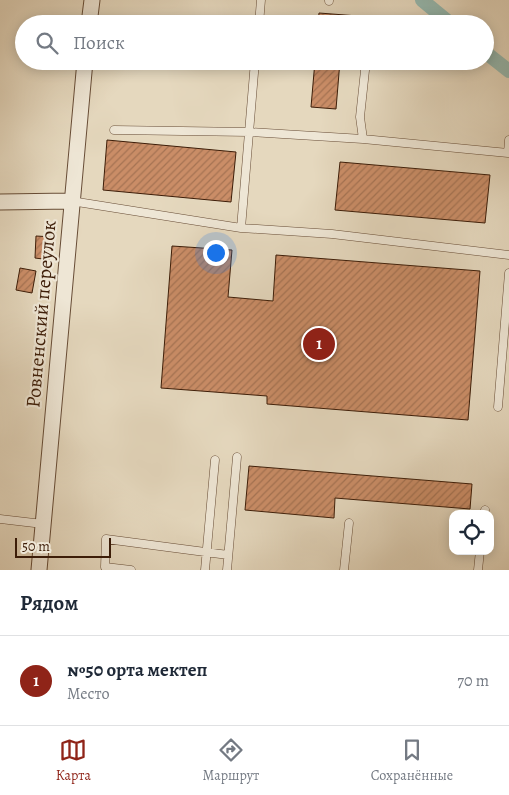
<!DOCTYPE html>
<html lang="ru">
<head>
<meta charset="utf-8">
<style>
	body { margin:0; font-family:Alegreya,serif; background:#f2f2f3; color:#1f2937 }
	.controls { position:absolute; right:15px; bottom:15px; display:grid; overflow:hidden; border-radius:10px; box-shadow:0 2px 12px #0003 }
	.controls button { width:45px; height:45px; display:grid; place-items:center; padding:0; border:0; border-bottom:1px solid #e0e1e3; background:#fff; color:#1f2937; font:25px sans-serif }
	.scale { position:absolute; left:15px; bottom:12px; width:96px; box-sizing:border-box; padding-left:5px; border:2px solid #3d1d08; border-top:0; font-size:14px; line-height:18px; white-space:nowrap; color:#3d1d08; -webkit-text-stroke:4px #eee6d5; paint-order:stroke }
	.you { position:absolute; left:215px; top:252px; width:18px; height:18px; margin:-12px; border:4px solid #fff; border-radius:50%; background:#1a73e8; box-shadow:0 0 0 8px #1a73e833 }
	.badge { display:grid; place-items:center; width:32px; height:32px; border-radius:50%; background:#8f2418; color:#fff; font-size:16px; font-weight:700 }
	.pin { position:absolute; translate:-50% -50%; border:2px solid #fff; box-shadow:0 1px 5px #0006 }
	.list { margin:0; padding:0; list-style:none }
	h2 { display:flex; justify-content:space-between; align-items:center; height:65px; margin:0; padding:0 20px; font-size:21px }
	h2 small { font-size:16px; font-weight:400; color:#747a83 }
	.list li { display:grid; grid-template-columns:32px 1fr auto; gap:15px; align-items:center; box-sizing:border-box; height:90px; padding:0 20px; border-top:1px solid #e0e1e3 }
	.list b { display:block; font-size:19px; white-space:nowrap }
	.list p { margin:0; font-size:16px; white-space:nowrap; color:#747a83 }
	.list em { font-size:16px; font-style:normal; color:#747a83 }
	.icon { flex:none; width:28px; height:28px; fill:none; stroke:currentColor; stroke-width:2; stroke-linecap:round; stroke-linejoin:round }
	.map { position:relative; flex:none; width:509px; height:570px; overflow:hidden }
	.search { position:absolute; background:#fff; box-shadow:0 2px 12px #0003; left:15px; right:15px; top:15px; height:55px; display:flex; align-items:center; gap:12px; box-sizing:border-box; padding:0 18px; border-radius:28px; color:#747a83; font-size:19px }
	.sheet { height:155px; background:#fff }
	nav { display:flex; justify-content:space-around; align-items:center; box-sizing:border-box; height:70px; border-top:1px solid #e0e1e3; background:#fff; font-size:14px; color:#747a83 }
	nav a { display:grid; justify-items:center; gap:2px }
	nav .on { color:#8f2418 }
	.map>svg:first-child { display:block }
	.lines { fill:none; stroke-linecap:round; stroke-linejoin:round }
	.canal { stroke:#96bab1; stroke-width:14 }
	.building { fill:url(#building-hatch); stroke:#3d1d08 }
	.service-casing { stroke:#674c36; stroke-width:9 }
	.minor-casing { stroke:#674c36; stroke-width:17 }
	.service { stroke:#eee6d5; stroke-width:8 }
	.minor { stroke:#eee6d5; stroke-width:15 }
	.labels { text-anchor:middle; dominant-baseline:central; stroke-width:4.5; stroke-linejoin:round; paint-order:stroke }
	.street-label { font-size:20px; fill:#3d1d08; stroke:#eee6d5 }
</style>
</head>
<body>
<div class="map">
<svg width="509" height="570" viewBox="0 0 509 570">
	<defs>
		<pattern id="building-hatch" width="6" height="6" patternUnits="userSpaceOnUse" patternTransform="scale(1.25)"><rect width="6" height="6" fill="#ca8d67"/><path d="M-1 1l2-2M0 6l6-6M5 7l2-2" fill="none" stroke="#a57353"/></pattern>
	</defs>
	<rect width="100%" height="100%" fill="#e5d8be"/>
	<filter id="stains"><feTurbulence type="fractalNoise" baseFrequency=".004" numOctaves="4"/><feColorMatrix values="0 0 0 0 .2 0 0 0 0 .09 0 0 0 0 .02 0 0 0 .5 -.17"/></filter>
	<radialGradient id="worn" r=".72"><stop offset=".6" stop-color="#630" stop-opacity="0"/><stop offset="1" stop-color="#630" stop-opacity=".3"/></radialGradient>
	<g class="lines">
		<!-- canal -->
		<path class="canal" d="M422,0L451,24
			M485,52L509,71"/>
	</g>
	<!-- building -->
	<path class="building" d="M319,13L358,16V24H318Z
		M315,61H340L336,109L311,107Z
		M107,140L236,152L231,202L103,190Z
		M340,162L490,175L485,223L335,210Z
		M36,236L53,237L51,260L35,258Z
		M172,246L232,250L228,297L273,301L276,255L480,271L468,420L267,404V396L161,388Z
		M20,268L36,271L32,293L16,290Z
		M249,466L472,484L470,509L335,498L334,518L245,510Z"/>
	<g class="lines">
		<defs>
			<path id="service" d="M329,1V0
				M259,24L261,0
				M255,61L241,228L332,234L509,255
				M114,130L249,132L363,139L508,153L509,140
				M363,139L360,117L366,61
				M71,201L241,228
				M498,407L509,273
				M484,514L485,510
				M0,519L43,524
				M131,570L105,567L106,539L228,555
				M205,570L215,460
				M227,570L237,457
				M344,570L349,523
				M478,570L480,551"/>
			<path id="minor" d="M89,24L92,0
				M0,202L71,201
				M39,570L85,61"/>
		</defs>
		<!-- service casing -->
		<use href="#service" class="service-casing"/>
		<!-- minor casing -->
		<use href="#minor" class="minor-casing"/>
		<!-- service -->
		<use href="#service" class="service"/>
		<!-- minor -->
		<use href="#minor" class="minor"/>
	</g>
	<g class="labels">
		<!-- street labels -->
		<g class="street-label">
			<text transform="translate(41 314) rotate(-85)">Ровненский переулок</text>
		</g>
	</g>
	<rect width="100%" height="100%" filter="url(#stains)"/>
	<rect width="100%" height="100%" fill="url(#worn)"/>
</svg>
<div class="controls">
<button><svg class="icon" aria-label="locate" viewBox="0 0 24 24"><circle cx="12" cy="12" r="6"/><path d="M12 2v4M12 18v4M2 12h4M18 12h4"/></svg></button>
</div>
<div class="scale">50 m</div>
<div class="you"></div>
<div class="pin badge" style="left:319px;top:344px">1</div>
<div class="search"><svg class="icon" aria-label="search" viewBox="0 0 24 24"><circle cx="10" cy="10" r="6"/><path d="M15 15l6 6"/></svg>Поиск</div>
</div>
<section class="sheet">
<h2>Рядом<small></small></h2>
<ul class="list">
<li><span class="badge">1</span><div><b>№50 орта мектеп</b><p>Место</p></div><em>70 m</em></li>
</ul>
</section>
<nav>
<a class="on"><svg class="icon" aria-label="map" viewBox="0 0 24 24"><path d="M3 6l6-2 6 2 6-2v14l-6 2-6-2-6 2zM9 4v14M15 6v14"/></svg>Карта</a>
<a><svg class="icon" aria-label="directions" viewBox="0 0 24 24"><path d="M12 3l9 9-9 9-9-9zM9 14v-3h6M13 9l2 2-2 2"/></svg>Маршрут</a>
<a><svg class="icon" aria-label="saved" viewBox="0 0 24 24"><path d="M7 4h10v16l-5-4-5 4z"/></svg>Сохранённые</a>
</nav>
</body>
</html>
